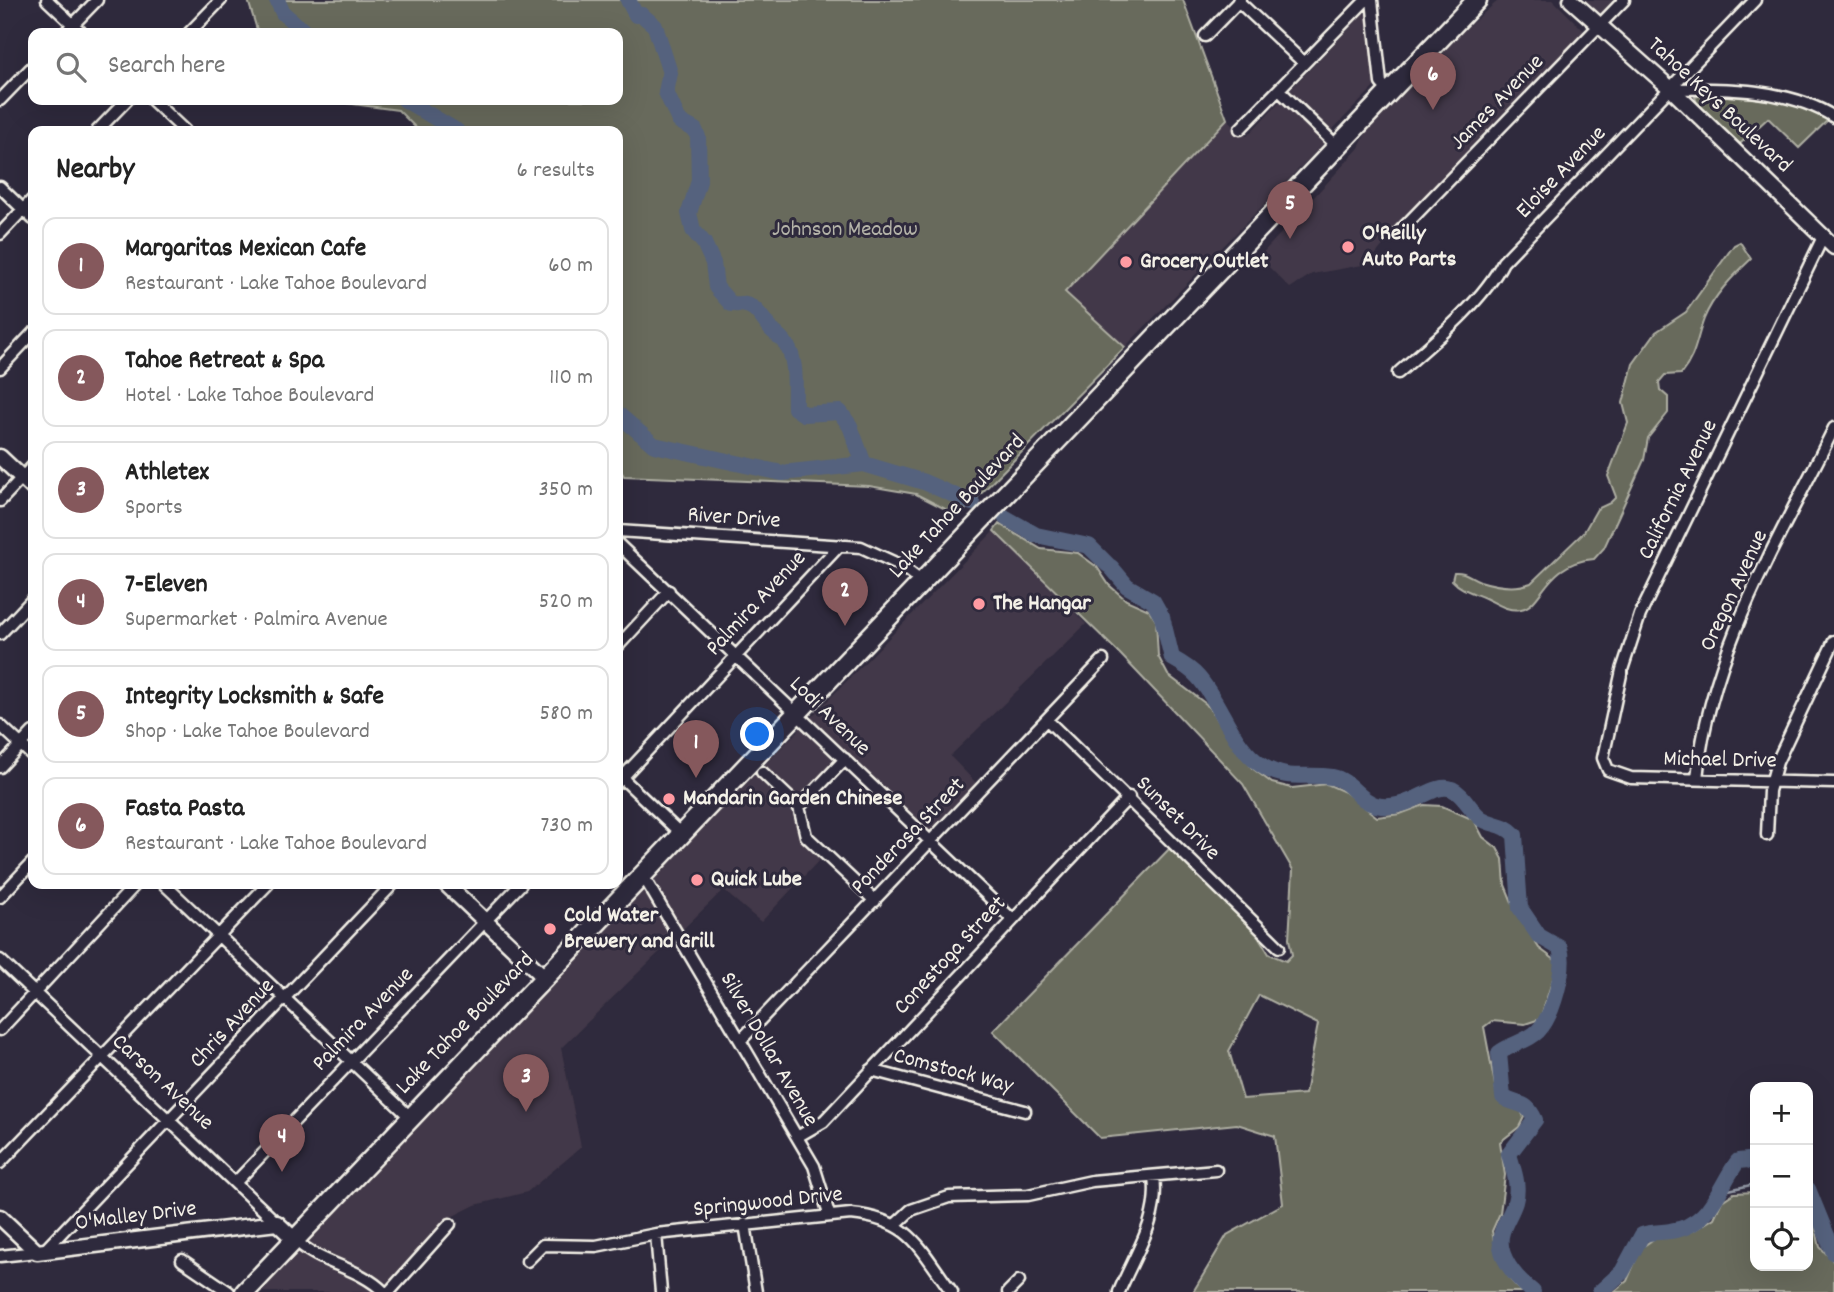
<!DOCTYPE html>
<html lang="en">
<head>
<meta charset="utf-8">
<style>
	body { margin:0; font-family:Dekko,sans-serif; background:#f2f2f2; color:#222 }
	.controls { position:absolute; right:21px; bottom:21px; display:grid; overflow:hidden; border-radius:14px; box-shadow:0 7px 28px #0002 }
	.controls button { width:63px; height:63px; display:grid; place-items:center; padding:0; border:0; border-bottom:2px solid #e0e0e0; background:#fff; color:#222; font:35px sans-serif }
	.you { position:absolute; left:758px; top:735px; width:24px; height:24px; margin:-18px; border:5px solid #fff; border-radius:50%; background:#1a73e8; box-shadow:0 0 0 10px #1a73e833 }
	.badge { display:grid; place-items:center; width:46px; height:46px; border-radius:50%; background:#85585c; color:#fff; font-size:23px; font-weight:700 }
	.pin { position:absolute; translate:-50% -58px; filter:drop-shadow(0 2px 4px #0008) }
	.pin::after { content:''; position:absolute; top:37px; width:24px; height:21px; background:inherit; clip-path:polygon(0 0,100% 0,50% 100%) }
	.list { margin:0; padding:0; list-style:none }
	h2 { display:flex; justify-content:space-between; align-items:center; height:91px; margin:0; padding:0 28px; font-size:30px }
	h2 small { font-size:23px; font-weight:400; color:#767676 }
	.list li { display:grid; grid-template-columns:46px 1fr auto; gap:21px; align-items:center; box-sizing:border-box; height:98px; margin:0 14px 14px; padding:0 14px; border:2px solid #e0e0e0; border-radius:14px }
	.list b { display:block; font-size:26px; white-space:nowrap }
	.list p { margin:0; font-size:23px; white-space:nowrap; color:#767676 }
	.list em { font-size:23px; font-style:normal; color:#767676 }
	.icon { flex:none; width:38px; height:38px; fill:none; stroke:currentColor; stroke-width:2; stroke-linecap:round; stroke-linejoin:round }
	.map { position:relative; flex:none; width:1834px; height:1292px; overflow:hidden }
	.search { position:absolute; background:#fff; box-shadow:0 7px 28px #0002; left:28px; top:28px; width:595px; height:77px; display:flex; align-items:center; gap:18px; box-sizing:border-box; padding:0 24px; border-radius:14px; color:#767676; font-size:26px }
	.panel { position:absolute; background:#fff; box-shadow:0 7px 28px #0002; left:28px; top:126px; width:595px; height:763px; border-radius:14px }
	.map>svg:first-child { display:block }
	.built { fill:#433948 }
	.green { fill:#676a5c; stroke:#aeaea2; stroke-width:2; fill-rule:evenodd }
	.lines { fill:none; stroke-linecap:round; stroke-linejoin:round }
	.stream { stroke:#959ba8; stroke-width:2.5 }
	.river { stroke:#55627e; stroke-width:16 }
	.street-casing { stroke:#f4f1e8; stroke-width:15 }
	.secondary-casing { stroke:#f4f1e8; stroke-width:19 }
	.highway-casing { stroke:#f4f1e8; stroke-width:23 }
	.street { stroke:#2f2a3d; stroke-width:10 }
	.secondary { stroke:#2f2a3d; stroke-width:14 }
	.highway { stroke:#2f2a3d; stroke-width:18 }
	.poi-dot { fill:#ff9aa2; stroke:#2f2a3d; stroke-width:2.5 }
	.labels { text-anchor:middle; dominant-baseline:central; stroke-width:6; stroke-linejoin:round; paint-order:stroke }
	.street-label { font-size:23px; fill:#f4f1e8; stroke:#2f2a3d }
	.park-label { font-size:23px; fill:#b5b4a9; stroke:#2f2a3d }
	.poi-label { font-size:23px; font-weight:bold; fill:#f4f1e8; stroke:#2f2a3d; text-anchor:start }
</style>
</head>
<body>
<div class="map">
<svg width="1834" height="1292" viewBox="0 0 1834 1292">
	<rect width="100%" height="100%" fill="#2f2a3d"/>
	<filter id="ink" filterUnits="userSpaceOnUse"><feTurbulence type="fractalNoise" baseFrequency=".0143" numOctaves="2"/><feDisplacementMap in="SourceGraphic" scale="14" xChannelSelector="R" yChannelSelector="G"/><feConvolveMatrix kernelMatrix="1 2 1 2 8 2 1 2 1" color-interpolation-filters="sRGB"/></filter>
	<g filter="url(#ink)">
		<!-- built -->
		<path class="built" d="M1499,0H1553L1587,34L1392,234L1368,264L1312,274L1290,288L1259,257L1359,148L1367,131L1457,36Z
			M1583,0H1615L1600,16Z
			M1364,13L1369,15L1376,85L1331,131L1289,91Z
			M1280,101L1324,143L1125,347L1064,293L1227,119L1247,136Z
			M994,531L1086,624L950,756L978,785L932,839L846,755L796,808L822,857L761,922L723,890L561,1048L581,1147L567,1159L527,1192L475,1205L447,1219L382,1292H256L627,905Z"/>
		<!-- green -->
		<path class="green" d="M248,0H1183L1227,119L1065,292L1125,347L959,516L916,494L869,486L624,476L618,466V131H419L398,110L323,100H618V33H258Z
			M1706,94L1783,101L1831,117L1799,148L1768,118L1740,144L1697,103L1695,97Z
			M1740,242L1751,259C1733,276 1713,296 1704,319C1696,340 1696,356 1681,374L1665,375L1659,382L1660,390L1668,397V413L1648,438L1644,460L1604,548L1594,559C1544,563 1544,605 1521,609C1508,612 1496,603 1485,598C1472,592 1462,591 1452,580L1454,572C1465,571 1470,577 1480,581C1496,586 1516,589 1531,583L1584,532L1597,509L1610,503L1616,497L1608,476L1628,423L1623,403L1633,364L1656,332L1686,312L1734,245Z
			M999,524L1041,549L1078,553L1097,567L1109,585L1126,600L1149,610L1156,621L1158,656L1168,675L1206,704L1252,768L1272,783L1292,788L1327,784L1345,792L1377,817L1400,814L1424,805L1442,806L1474,820L1483,837L1497,848L1503,859L1505,885L1516,912L1539,948L1555,960L1556,969L1540,1019L1525,1024L1492,1021L1484,1027L1498,1101L1509,1107H1519L1524,1117L1519,1127L1500,1142L1505,1175L1500,1213L1492,1231C1496,1253 1504,1279 1523,1292H1193L1227,1235L1283,1204L1275,1136L1237,1124L1100,1138L993,1031L1172,846L1257,934L1269,954L1286,961L1292,955L1289,939L1293,870L1243,784L1120,654L994,531ZM1259,995L1318,1024L1305,1094L1243,1099L1229,1051Z
			M1755,1192V1266H1808V1197L1820,1247L1834,1262V1292H1614L1627,1281L1641,1248L1655,1238L1693,1231L1714,1218L1722,1201L1734,1193Z"/>
		<g class="lines">
			<!-- stream -->
			<path class="stream" d="M1720,1192L1755,1184"/>
			<!-- river -->
			<path class="river" d="M277,0L283,13L306,33
				M628,0L636,15H642L655,26L670,73L666,92L679,121L695,130L698,137L699,181L689,213L693,230L704,243L713,263L716,287L731,304C755,303 756,310 769,327C774,333 781,337 785,343C798,359 794,388 795,408L804,414L840,412L850,426L864,464
				M405,100L457,131
				M618,414L654,445L782,473L864,464L924,482L972,503
				M1006,518L1036,535L1089,546L1108,565
				M1111,567L1127,586L1153,601L1162,617L1172,658C1181,663 1191,669 1198,677C1222,704 1232,748 1264,767C1287,781 1308,773 1332,777C1351,780 1357,800 1376,805C1409,813 1433,781 1452,789C1465,795 1470,811 1482,819C1494,826 1504,823 1515,835L1520,908L1539,936L1560,948C1566,968 1553,1016 1538,1031C1527,1042 1510,1044 1499,1053L1503,1097C1518,1107 1526,1099 1535,1120L1509,1154C1513,1169 1520,1185 1515,1202C1512,1212 1505,1222 1502,1232C1495,1255 1516,1278 1533,1292
				M1808,1189L1834,1253
				M1600,1292L1622,1272L1642,1235C1653,1231 1660,1233 1670,1231C1711,1226 1717,1189 1738,1161L1748,1160L1755,1163"/>
			<defs>
				<path id="street" d="M47,0L82,33
					M1372,0L1381,83L1389,92
					M1238,1L1304,63
					M65,33L97,0
					M189,33L221,0
					M1205,36L1240,0
					M1671,89C1724,88 1788,88 1834,117
					M1279,90L1337,146
					M0,100L33,66
					M152,100L185,131
					M1240,129L1366,0
					M97,131L127,100
					M0,187L33,219
					M1399,232L1624,0
					M0,234L33,199
					M1823,237L1640,615L1622,670L1603,758L1608,770L1631,778L1834,783
					M0,368L33,333
					M1398,373C1432,343 1482,303 1503,262L1755,0
					M0,501L33,466
					M618,531L861,547L900,565L922,582
					M618,544L1012,919
					M0,634L33,599
					M618,646L669,591
					M1047,720L1279,947
					M0,725L33,756
					M0,767L33,732
					M762,772L799,807L845,759
					M618,774L681,834
					M1697,779C1709,652 1779,540 1834,428
					M618,782L840,545
					M799,807L806,836L875,901
					M1767,835L1769,791L1777,762L1834,641
					M642,874L814,1166L829,1214
					M164,884L410,1117
					M0,897L33,862
					M0,960L277,1223
					M0,1030L136,884
					M741,1040L1103,660
					M871,1070L1025,1111
					M797,1137L823,1122L1129,797
					M0,1163L268,884
					M235,1183L521,884
					M745,1224L756,1292
					M896,1224L911,1210L949,1197L1028,1195L1092,1181L1216,1170
					M656,1234L661,1292
					M294,1239C322,1266 358,1266 384,1292
					M44,1251L393,884
					M0,1256L37,1252
					M182,1260L229,1292
					M527,1261L543,1245L596,1246L656,1234L851,1214C912,1220 919,1248 952,1292
					M389,1292L450,1224
					M1008,1292L1019,1281
					M1119,1292C1135,1253 1160,1220 1154,1177"/>
				<path id="secondary" d="M1571,0L1671,89L1834,247
					M0,457L33,488
					M446,884L544,977
					M0,1217L37,1252L277,1223L294,1239"/>
				<path id="highway" d="M245,1292L1477,0"/>
			</defs>
			<!-- street casing -->
			<use href="#street" class="street-casing"/>
			<!-- secondary casing -->
			<use href="#secondary" class="secondary-casing"/>
			<!-- highway casing -->
			<use href="#highway" class="highway-casing"/>
			<!-- street -->
			<use href="#street" class="street"/>
			<!-- secondary -->
			<use href="#secondary" class="secondary"/>
			<!-- highway -->
			<use href="#highway" class="highway"/>
		</g>
	</g>
	<!-- markers -->
	<g class="poi-dot">
		<circle cx="1348" cy="247" r="7"/>
		<circle cx="1126" cy="262" r="7"/>
		<circle cx="979" cy="604" r="7"/>
		<circle cx="669" cy="799" r="7"/>
		<circle cx="697" cy="880" r="7"/>
		<circle cx="550" cy="929" r="7"/>
	</g>
	<g class="labels">
		<!-- street labels -->
		<g class="street-label">
			<text transform="translate(1498 103) rotate(-46)">James Avenue</text>
			<text transform="translate(1719 106) rotate(43)">Tahoe Keys Boulevard</text>
			<text transform="translate(1562 173) rotate(-46)">Eloise Avenue</text>
			<text transform="translate(1679 490) rotate(-64)">California Avenue</text>
			<text transform="translate(958 507) rotate(-47)">Lake Tahoe Boulevard</text>
			<text transform="translate(734 519) rotate(4)">River Drive</text>
			<text transform="translate(1735 591) rotate(-65)">Oregon Avenue</text>
			<text transform="translate(757 604) rotate(-47)">Palmira Avenue</text>
			<text transform="translate(829 717) rotate(44)">Lodi Avenue</text>
			<text transform="translate(1720 761) rotate(1)">Michael Drive</text>
			<text transform="translate(1177 819) rotate(45)">Sunset Drive</text>
			<text transform="translate(909 837) rotate(-46)">Ponderosa Street</text>
			<text transform="translate(951 956) rotate(-47)">Conestoga Street</text>
			<text transform="translate(364 1020) rotate(-46)">Palmira Avenue</text>
			<text transform="translate(233 1024) rotate(-47)">Chris Avenue</text>
			<text transform="translate(466 1024) rotate(-46)">Lake Tahoe Boulevard</text>
			<text transform="translate(768 1050) rotate(60)">Silver Dollar Avenue</text>
			<text transform="translate(953 1072) rotate(15)">Comstock Way</text>
			<text transform="translate(162 1083) rotate(43)">Carson Avenue</text>
			<text transform="translate(768 1203) rotate(-6)">Springwood Drive</text>
			<text transform="translate(136 1217) rotate(-7)">O'Malley Drive</text>
		</g>
		<!-- park labels -->
		<g class="park-label">
			<text x="845" y="230">Johnson Meadow</text>
		</g>
		<!-- poi labels -->
		<g class="poi-label">
			<text x="1362" y="234">O'Reilly<tspan x="1362" dy="26">Auto Parts</tspan></text>
			<text x="1140" y="262">Grocery Outlet</text>
			<text x="993" y="604">The Hangar</text>
			<text x="683" y="799">Mandarin Garden Chinese</text>
			<text x="711" y="880">Quick Lube</text>
			<text x="564" y="916">Cold Water<tspan x="564" dy="26">Brewery and Grill</tspan></text>
		</g>
	</g>
</svg>
<div class="controls">
<button>+</button>
<button>−</button>
<button><svg class="icon" aria-label="locate" viewBox="0 0 24 24"><circle cx="12" cy="12" r="6"/><path d="M12 2v4M12 18v4M2 12h4M18 12h4"/></svg></button>
</div>
<div class="you"></div>
<div class="pin badge" style="left:696px;top:778px">1</div>
<div class="pin badge" style="left:845px;top:626px">2</div>
<div class="pin badge" style="left:526px;top:1112px">3</div>
<div class="pin badge" style="left:282px;top:1172px">4</div>
<div class="pin badge" style="left:1290px;top:239px">5</div>
<div class="pin badge" style="left:1433px;top:110px">6</div>
<div class="search"><svg class="icon" aria-label="search" viewBox="0 0 24 24"><circle cx="10" cy="10" r="6"/><path d="M15 15l6 6"/></svg>Search here</div>
<section class="panel">
<h2>Nearby<small>6 results</small></h2>
<ul class="list">
<li><span class="badge">1</span><div><b>Margaritas Mexican Cafe</b><p>Restaurant · Lake Tahoe Boulevard</p></div><em>60 m</em></li>
<li><span class="badge">2</span><div><b>Tahoe Retreat &amp; Spa</b><p>Hotel · Lake Tahoe Boulevard</p></div><em>110 m</em></li>
<li><span class="badge">3</span><div><b>Athletex</b><p>Sports</p></div><em>350 m</em></li>
<li><span class="badge">4</span><div><b>7-Eleven</b><p>Supermarket · Palmira Avenue</p></div><em>520 m</em></li>
<li><span class="badge">5</span><div><b>Integrity Locksmith &amp; Safe</b><p>Shop · Lake Tahoe Boulevard</p></div><em>580 m</em></li>
<li><span class="badge">6</span><div><b>Fasta Pasta</b><p>Restaurant · Lake Tahoe Boulevard</p></div><em>730 m</em></li>
</ul>
</section>
</div>
</body>
</html>
